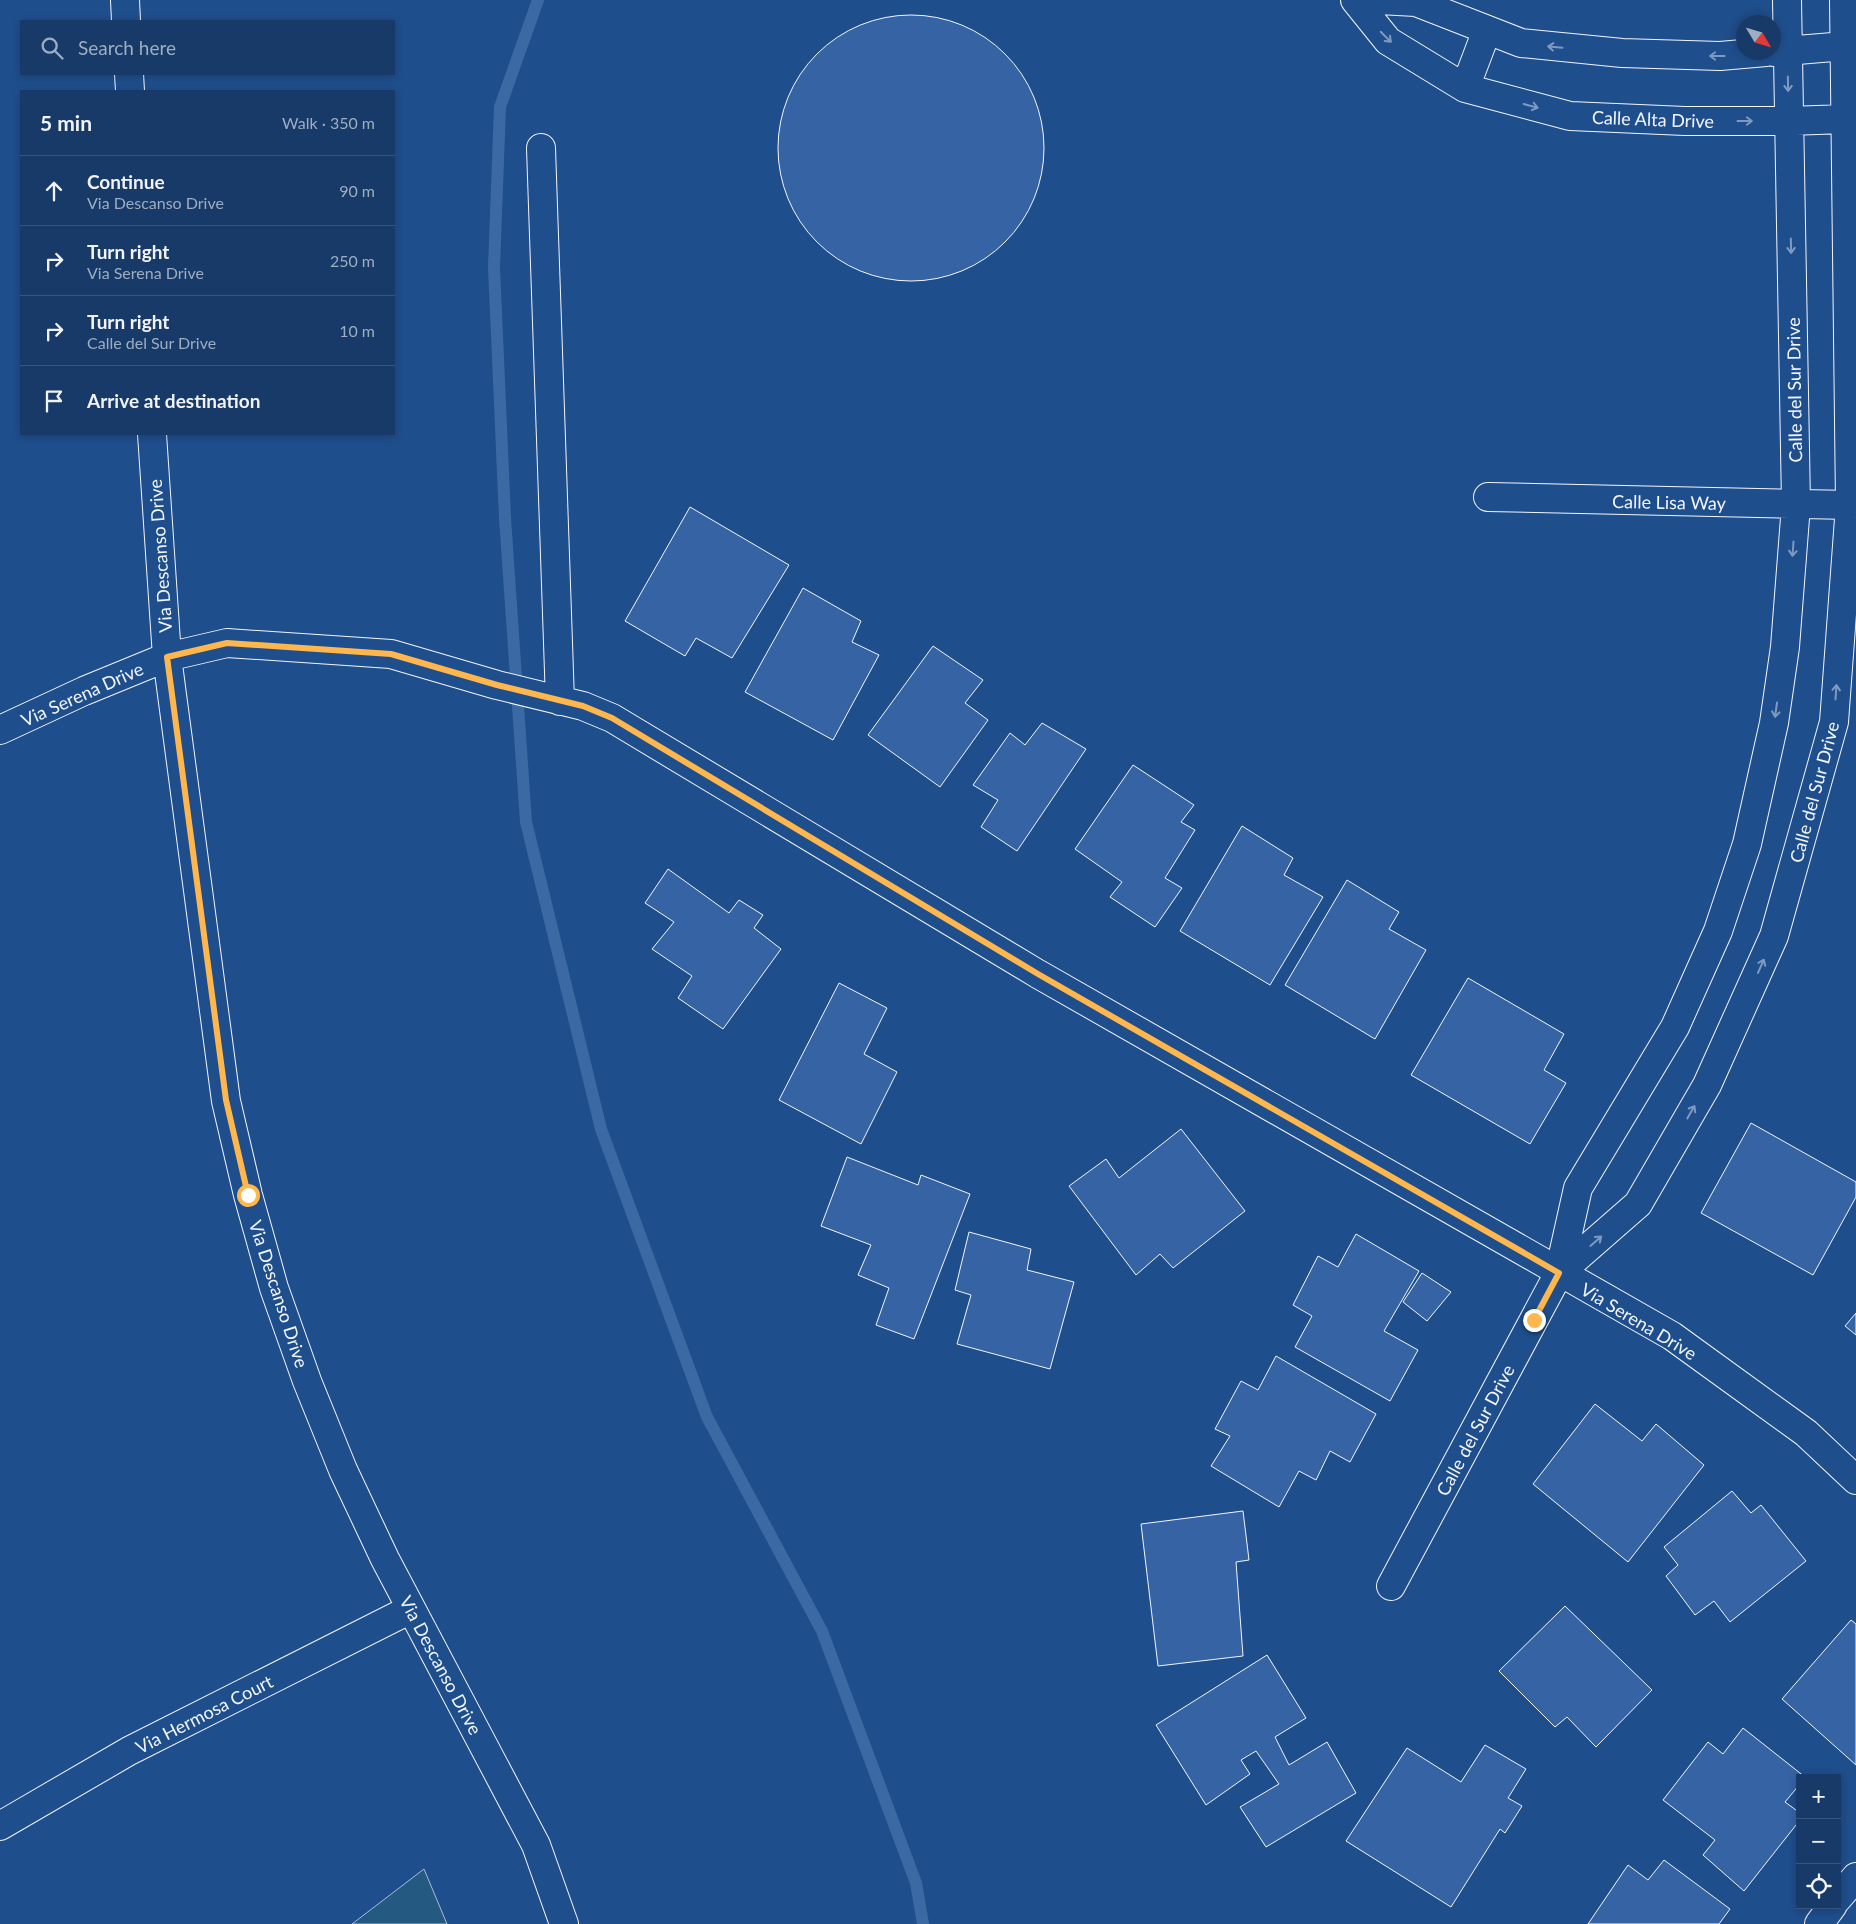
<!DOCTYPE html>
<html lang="en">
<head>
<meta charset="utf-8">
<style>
	body { margin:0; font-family:Lato,sans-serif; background:#20416f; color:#f1f3f6 }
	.controls { position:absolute; right:15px; bottom:15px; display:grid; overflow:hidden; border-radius:0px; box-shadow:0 2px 8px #0003 }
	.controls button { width:45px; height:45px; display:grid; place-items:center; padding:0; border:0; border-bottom:1px solid #36547d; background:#173a69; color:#f1f3f6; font:25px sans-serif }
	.compass { position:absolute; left:1736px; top:15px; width:45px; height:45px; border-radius:50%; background:#173a69; box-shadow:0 2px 8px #0003; rotate:128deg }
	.stop { position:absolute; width:15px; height:15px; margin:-11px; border:4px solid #ffb74d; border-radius:50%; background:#fff }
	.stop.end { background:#ffb74d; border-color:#fff; box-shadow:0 1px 5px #0008 }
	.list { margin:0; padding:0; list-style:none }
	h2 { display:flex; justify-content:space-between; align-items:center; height:65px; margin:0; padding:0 20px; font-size:21px }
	h2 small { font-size:16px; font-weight:400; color:#9eadc0 }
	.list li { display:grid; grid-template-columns:32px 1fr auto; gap:15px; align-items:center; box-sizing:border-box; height:70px; padding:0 20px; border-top:1px solid #36547d }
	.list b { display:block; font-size:19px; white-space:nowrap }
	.list p { margin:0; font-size:16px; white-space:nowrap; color:#9eadc0 }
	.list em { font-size:16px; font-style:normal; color:#9eadc0 }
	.icon { flex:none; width:28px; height:28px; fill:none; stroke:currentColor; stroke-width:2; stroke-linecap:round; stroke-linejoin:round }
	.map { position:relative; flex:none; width:1856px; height:1924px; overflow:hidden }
	.search { position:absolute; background:#173a69; box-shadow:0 2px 8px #0003; left:20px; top:20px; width:375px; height:55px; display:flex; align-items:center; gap:12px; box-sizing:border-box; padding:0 18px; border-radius:0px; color:#9eadc0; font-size:19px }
	.panel { position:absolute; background:#173a69; box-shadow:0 2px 8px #0003; left:20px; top:90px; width:375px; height:345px; border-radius:0px }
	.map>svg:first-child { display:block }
	.green { fill:#245a82; stroke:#a8bbd7 }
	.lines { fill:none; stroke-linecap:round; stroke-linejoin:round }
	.stream { stroke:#3b69a3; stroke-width:12 }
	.building { fill:#3563a3; stroke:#f2f6ff }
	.minor-casing { stroke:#f2f6ff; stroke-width:30 }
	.minor { stroke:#1f4e8c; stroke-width:28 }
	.oneway { stroke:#7e9ac0 }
	.route { stroke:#ffb74d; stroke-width:6 }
	.labels { text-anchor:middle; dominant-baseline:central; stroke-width:4; stroke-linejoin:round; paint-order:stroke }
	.street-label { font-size:18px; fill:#f2f6ff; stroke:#1f4e8c }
</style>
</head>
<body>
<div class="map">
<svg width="1856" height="1924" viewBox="0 0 1856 1924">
	<rect width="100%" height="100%" fill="#1f4e8c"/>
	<!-- green -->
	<path class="green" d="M424,1869L447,1924H352Z"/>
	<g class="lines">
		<!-- stream -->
		<path class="stream" d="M538,0L500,107L494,267L505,518L526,822L601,1129L707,1417L822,1631L916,1883L923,1924"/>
	</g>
	<!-- building -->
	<path class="building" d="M778 148a133 133 0 1 1 266 0a133 133 0 1 1-266 0Z
		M690,507L789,565L732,658L696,638L685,656L625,621Z
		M803,588L861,621L852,642L879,655L833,740L745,692Z
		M933,646L983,680L965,703L988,720L940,787L868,735Z
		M1042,723L1086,749L1017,851L981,827L998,800L973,785L1010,733L1025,745Z
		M1133,765L1194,805L1181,822L1195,830L1165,878L1182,888L1155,927L1110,897L1122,882L1075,849Z
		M1242,826L1293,858L1284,875L1323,897L1270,985L1180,931Z
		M668,869L729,913L739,900L763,915L754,928L781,949L723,1029L678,998L692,976L652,949L674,922L645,903Z
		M1347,880L1399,912L1389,929L1426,950L1375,1039L1285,985Z
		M1468,978L1564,1034L1544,1070L1566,1083L1530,1144L1411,1075Z
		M839,983L887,1008L864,1054L897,1072L861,1144L779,1100Z
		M1751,1123L1856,1182V1197L1813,1275L1701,1213Z
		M1181,1129L1245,1211L1173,1268L1160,1254L1136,1275L1069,1186L1106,1159L1119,1178Z
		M847,1157L918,1185L921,1175L970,1194L914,1339L876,1325L889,1288L858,1275L871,1245L821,1226Z
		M969,1232L1031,1249L1027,1270L1074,1282L1050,1369L957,1344L971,1295L955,1290Z
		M1356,1234L1419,1271L1384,1331L1418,1350L1390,1401L1295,1347L1312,1316L1293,1305L1318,1256L1338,1267Z
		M1422,1273L1451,1292L1427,1321L1403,1302Z
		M1856,1313V1335L1845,1326Z
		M1276,1356L1376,1414L1350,1462L1330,1451L1316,1480L1299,1471L1279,1507L1211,1466L1230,1436L1215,1429L1241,1381L1258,1390Z
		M1595,1404L1642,1441L1656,1424L1704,1465L1628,1562L1533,1484Z
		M1732,1491L1751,1513L1761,1505L1806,1561L1730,1622L1714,1601L1695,1615L1666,1576L1678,1565L1664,1547Z
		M1243,1511L1249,1560L1236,1562L1243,1656L1158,1666L1141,1524Z
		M1565,1606L1652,1690L1596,1747L1567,1717L1555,1727L1499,1671Z
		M1851,1620L1856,1624V1765L1782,1699Z
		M1267,1655L1306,1718L1275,1737L1289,1765L1327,1742L1356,1793L1266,1847L1240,1807L1279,1784L1256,1751L1241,1760L1250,1774L1206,1805L1156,1725Z
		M1743,1728L1805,1777L1800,1778V1784L1785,1802L1800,1813V1820L1744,1891L1703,1855L1715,1840L1663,1800L1708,1742L1723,1754Z
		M1485,1745L1526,1769L1508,1798L1522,1806L1505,1833L1500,1829L1451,1907L1346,1841L1407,1748L1461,1782Z
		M1664,1860L1730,1909L1719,1924H1588L1628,1865L1648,1880Z"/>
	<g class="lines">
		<defs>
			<path id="minor" d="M125,0L126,21
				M1355,0L1388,41L1465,88L1570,116L1685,121H1789L1845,119
				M1379,0L1416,2L1521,43L1622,53L1720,56L1766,52
				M1774,52L1845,46
				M129,74L130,91
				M1465,88L1487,30
				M541,148L560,701
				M152,434L167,657L226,1101L248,1195L274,1288L307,1381L343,1470L385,1559L536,1845L564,1924
				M1488,497L1850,505
				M0,730L84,691L167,657L227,643L391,654L497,685L583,706L612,718L1038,974L1672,1336L1806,1433L1856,1480
				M1559,1273L1638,1204L1707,1085L1774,936L1834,722L1850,505L1844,0
				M1391,1586L1559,1273L1578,1188L1675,1027L1718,931L1747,844L1774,723L1785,647L1796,505L1787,0
				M0,1826L129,1751L411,1609
				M1837,1899L1856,1877
				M1819,1924L1833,1905"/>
		</defs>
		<!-- minor casing -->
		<use href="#minor" class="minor-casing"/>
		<!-- minor -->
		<use href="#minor" class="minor"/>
	</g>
	<!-- one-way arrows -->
	<defs><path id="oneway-shaft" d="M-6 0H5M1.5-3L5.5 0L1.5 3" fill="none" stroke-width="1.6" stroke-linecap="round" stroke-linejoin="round" transform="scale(1.25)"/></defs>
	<g class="oneway">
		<use href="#oneway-shaft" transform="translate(1386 37) rotate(45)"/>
		<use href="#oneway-shaft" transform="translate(1555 47) rotate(-175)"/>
		<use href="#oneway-shaft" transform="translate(1717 56) rotate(180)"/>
		<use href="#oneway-shaft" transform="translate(1788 84) rotate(89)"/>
		<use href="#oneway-shaft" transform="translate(1531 106) rotate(15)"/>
		<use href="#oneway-shaft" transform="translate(1745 121)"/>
		<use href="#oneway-shaft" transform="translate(1791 246) rotate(89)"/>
		<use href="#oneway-shaft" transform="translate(1793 549) rotate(94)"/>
		<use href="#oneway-shaft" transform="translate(1836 692) rotate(-86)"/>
		<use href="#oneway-shaft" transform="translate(1776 710) rotate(98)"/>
		<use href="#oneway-shaft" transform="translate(1761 966) rotate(-66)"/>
		<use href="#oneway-shaft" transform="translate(1691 1112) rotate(-60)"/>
		<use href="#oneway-shaft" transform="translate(1596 1241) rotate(-41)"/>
	</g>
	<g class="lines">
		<!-- route -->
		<path class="route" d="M248,1195L226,1100L167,657L227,643L391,654L497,685L583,706L612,718L1038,974L1559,1273L1534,1320"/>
	</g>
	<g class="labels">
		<!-- street labels -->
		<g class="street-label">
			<text transform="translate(1653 119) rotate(2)">Calle Alta Drive</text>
			<text transform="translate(1794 390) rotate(-91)">Calle del Sur Drive</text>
			<text transform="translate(1669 502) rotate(1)">Calle Lisa Way</text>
			<text transform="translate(160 556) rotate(-94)">Via Descanso Drive</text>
			<text transform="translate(82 694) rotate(-24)">Via Serena Drive</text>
			<text transform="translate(1814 792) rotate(-75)">Calle del Sur Drive</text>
			<text transform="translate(279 1294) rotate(72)">Via Descanso Drive</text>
			<text transform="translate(1639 1321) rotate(31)">Via Serena Drive</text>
			<text transform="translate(1475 1430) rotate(-62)">Calle del Sur Drive</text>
			<text transform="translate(441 1665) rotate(62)">Via Descanso Drive</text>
			<text transform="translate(204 1714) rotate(-27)">Via Hermosa Court</text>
		</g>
	</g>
</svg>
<div class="controls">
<button>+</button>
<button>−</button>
<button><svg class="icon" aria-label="locate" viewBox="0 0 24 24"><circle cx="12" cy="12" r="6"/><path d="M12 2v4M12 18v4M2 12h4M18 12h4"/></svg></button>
</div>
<svg class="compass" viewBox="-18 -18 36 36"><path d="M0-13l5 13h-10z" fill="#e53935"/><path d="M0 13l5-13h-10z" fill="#9eadc0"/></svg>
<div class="stop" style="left:248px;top:1195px"></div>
<div class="stop end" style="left:1534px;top:1320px"></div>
<div class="search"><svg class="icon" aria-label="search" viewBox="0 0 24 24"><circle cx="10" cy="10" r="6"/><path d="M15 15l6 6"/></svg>Search here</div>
<section class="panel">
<h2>5 min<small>Walk · 350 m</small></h2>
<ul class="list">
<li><svg class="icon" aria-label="ahead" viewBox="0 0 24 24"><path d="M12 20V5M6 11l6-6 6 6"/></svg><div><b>Continue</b><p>Via Descanso Drive</p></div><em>90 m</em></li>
<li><svg class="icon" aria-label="right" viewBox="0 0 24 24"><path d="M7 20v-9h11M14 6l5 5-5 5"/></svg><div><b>Turn right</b><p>Via Serena Drive</p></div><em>250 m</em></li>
<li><svg class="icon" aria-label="right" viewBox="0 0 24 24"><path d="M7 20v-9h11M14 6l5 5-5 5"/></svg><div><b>Turn right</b><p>Calle del Sur Drive</p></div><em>10 m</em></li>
<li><svg class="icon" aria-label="arrive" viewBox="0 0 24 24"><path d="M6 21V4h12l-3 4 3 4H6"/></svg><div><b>Arrive at destination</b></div></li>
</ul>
</section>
</div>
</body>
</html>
